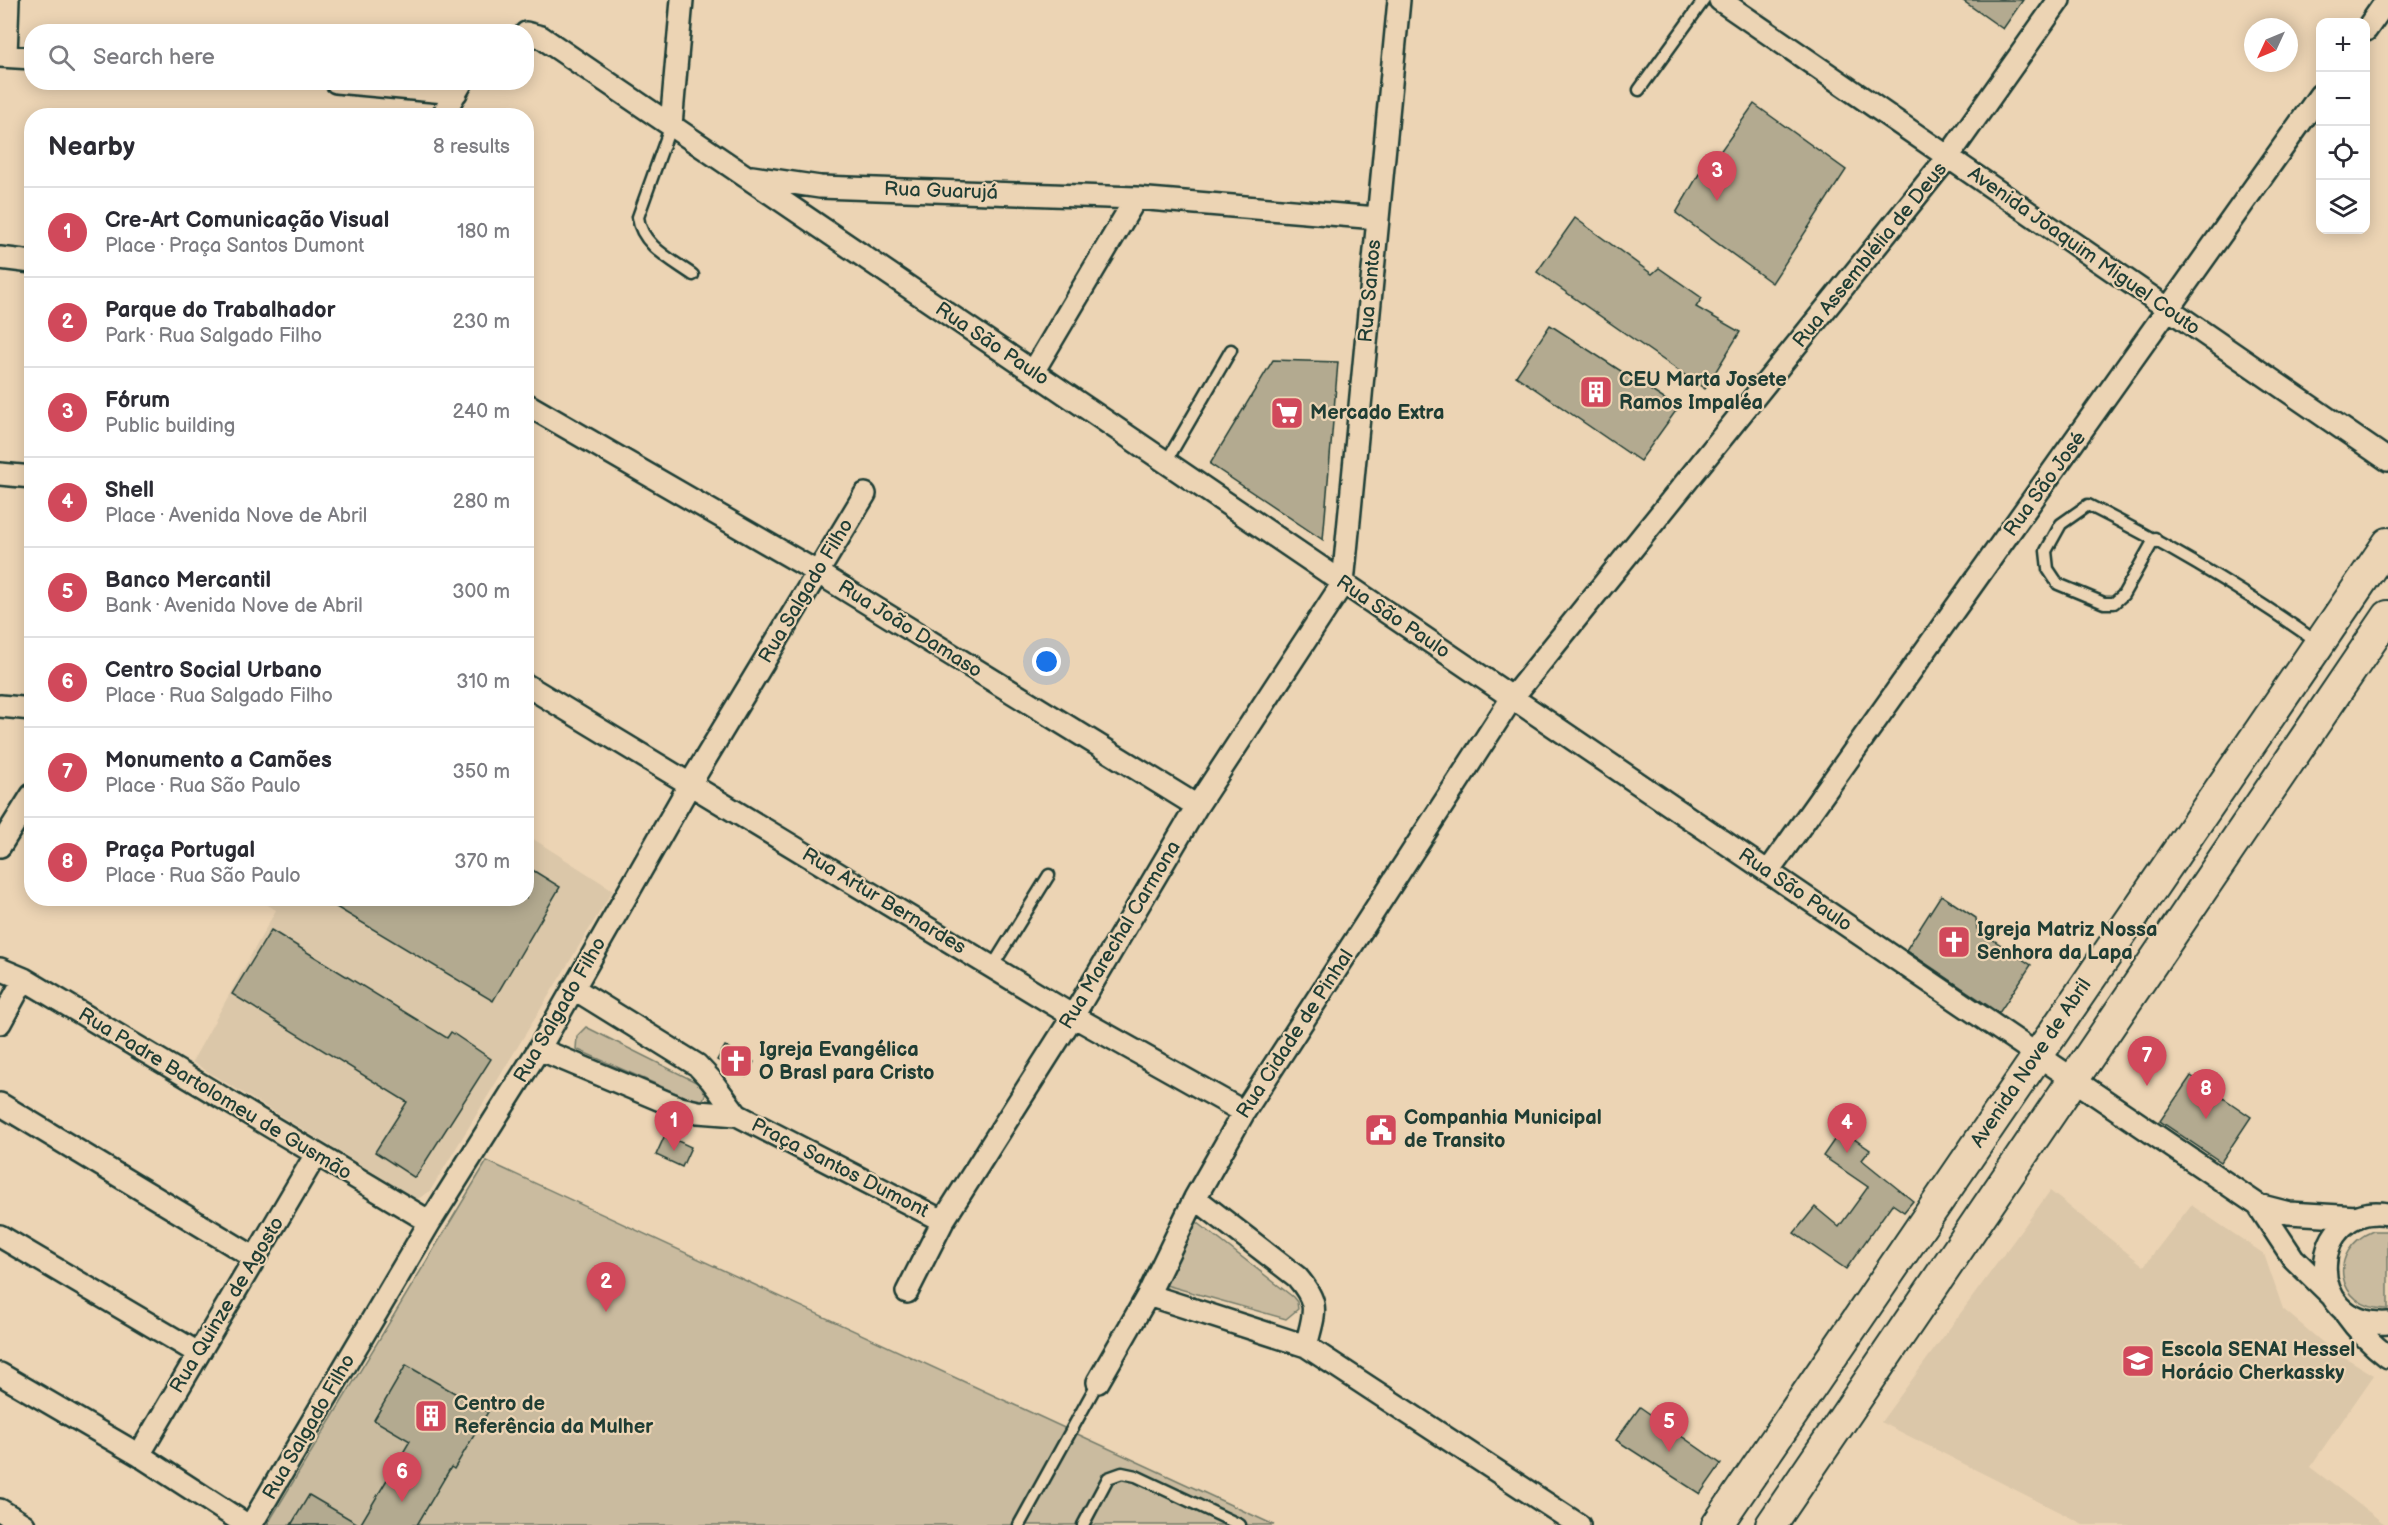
<!DOCTYPE html>
<html lang="en">
<head>
<meta charset="utf-8">
<style>
	body { margin:0; font-family:"Balsamiq Sans",sans-serif; background:#f7f7f7; color:#2b2b33 }
	.controls { position:absolute; right:18px; top:18px; display:grid; overflow:hidden; border-radius:12px; box-shadow:0 3px 15px #0003 }
	.controls button { width:54px; height:54px; display:grid; place-items:center; padding:0; border:0; border-bottom:2px solid #e1e1e2; background:#fff; color:#2b2b33; font:30px sans-serif }
	.compass { position:absolute; left:2244px; top:18px; width:54px; height:54px; border-radius:50%; background:#fff; box-shadow:0 3px 15px #0003; rotate:226deg }
	.you { position:absolute; left:1047px; top:662px; width:21px; height:21px; margin:-15px; border:4px solid #fff; border-radius:50%; background:#1a73e8; box-shadow:0 0 0 9px #1a73e833 }
	.badge { display:grid; place-items:center; width:39px; height:39px; border-radius:50%; background:#d1495b; color:#fff; font-size:20px; font-weight:700 }
	.pin { position:absolute; translate:-50% -50px; filter:drop-shadow(0 2px 3px #0008) }
	.pin::after { content:''; position:absolute; top:32px; width:21px; height:18px; background:inherit; clip-path:polygon(0 0,100% 0,50% 100%) }
	.list { margin:0; padding:0; list-style:none }
	h2 { display:flex; justify-content:space-between; align-items:center; height:78px; margin:0; padding:0 24px; font-size:26px }
	h2 small { font-size:20px; font-weight:400; color:#7c7c81 }
	.list li { display:grid; grid-template-columns:39px 1fr auto; gap:18px; align-items:center; box-sizing:border-box; height:90px; padding:0 24px; border-top:2px solid #e1e1e2 }
	.list b { display:block; font-size:22px; white-space:nowrap }
	.list p { margin:0; font-size:20px; white-space:nowrap; color:#7c7c81 }
	.list em { font-size:20px; font-style:normal; color:#7c7c81 }
	.icon { flex:none; width:33px; height:33px; fill:none; stroke:currentColor; stroke-width:2; stroke-linecap:round; stroke-linejoin:round }
	.map { position:relative; flex:none; width:2388px; height:1525px; overflow:hidden }
	.search { position:absolute; background:#fff; box-shadow:0 3px 15px #0003; left:24px; top:24px; width:510px; height:66px; display:flex; align-items:center; gap:15px; box-sizing:border-box; padding:0 21px; border-radius:24px; color:#7c7c81; font-size:22px }
	.panel { position:absolute; background:#fff; box-shadow:0 3px 15px #0003; left:24px; top:108px; width:510px; height:798px; border-radius:24px }
	.map>svg:first-child { display:block }
	.built { fill:#dbc7a9 }
	.park { fill:#cabb9f; stroke:#747c6a; stroke-width:1.5 }
	.building { fill:#b3aa90; stroke:#1f3d34; stroke-width:1.5 }
	.lines { fill:none; stroke-linecap:round; stroke-linejoin:round }
	.service-casing { stroke:#1f3d34; stroke-width:15 }
	.minor-casing { stroke:#1f3d34; stroke-width:26 }
	.secondary-casing { stroke:#1f3d34; stroke-width:34 }
	.service { stroke:#ecd4b4; stroke-width:10 }
	.minor { stroke:#ecd4b4; stroke-width:21 }
	.secondary { stroke:#ecd4b4; stroke-width:30 }
	.labels { text-anchor:middle; dominant-baseline:central; stroke-width:4.5; stroke-linejoin:round; paint-order:stroke }
	.street-label { font-size:20px; fill:#1f3d34; stroke:#ecd4b4 }
	.poi-label { font-size:20px; font-weight:bold; fill:#1f3d34; stroke:#ecd4b4; text-anchor:start }
</style>
</head>
<body>
<div class="map">
<svg width="2388" height="1525" viewBox="0 0 2388 1525">
	<rect width="100%" height="100%" fill="#ecd4b4"/>
	<filter id="ink" filterUnits="userSpaceOnUse"><feTurbulence type="fractalNoise" baseFrequency=".0167" numOctaves="2"/><feDisplacementMap in="SourceGraphic" scale="12" xChannelSelector="R" yChannelSelector="G"/><feConvolveMatrix kernelMatrix="1 2 1 2 8 2 1 2 1" color-interpolation-filters="sRGB"/></filter>
	<g filter="url(#ink)">
		<!-- built -->
		<path class="built" d="M527,835L613,890L430,1191L423,1196L417,1199L192,1062L276,910L258,899L526,898Z
			M2050,1191L2144,1266L2191,1205L2264,1254L2283,1309L2328,1347L2374,1375L2310,1467L2386,1525H2085L1881,1422Z"/>
		<!-- park -->
		<path class="park" d="M586,1027L708,1088L701,1104L576,1049L577,1036Z
			M487,1161L1274,1525H267Z
			M1193,1219L1293,1297L1297,1302L1298,1309L1286,1319L1162,1284Z
			M2373,1231H2388V1309H2386C2336,1308 2326,1250 2373,1231Z"/>
		<!-- building -->
		<path class="building" d="M1962,0H2023L2003,29Z
			M1754,104L1846,170L1772,283L1676,213L1703,167L1707,170Z
			M1575,218L1652,274L1659,268L1702,298L1696,307L1740,332L1705,389L1537,272Z
			M1550,325L1678,408L1640,461L1516,376Z
			M1273,360L1338,362L1323,540L1210,464Z
			M526,866L560,887L493,1001L321,898H526Z
			M1941,895L1976,918L1977,929L2031,965L1999,1013L1906,950Z
			M271,930L447,1038L451,1032L491,1059L415,1178L375,1152L407,1102L232,994Z
			M725,1046L754,1062L746,1077L717,1060Z
			M2191,1076L2251,1117L2221,1162L2160,1121Z
			M1841,1130L1870,1150L1862,1160L1913,1201L1904,1212L1892,1204L1846,1269L1794,1233L1815,1207L1839,1227L1868,1187L1823,1156Z
			M665,1135L691,1147L682,1167L656,1155Z
			M406,1365L488,1412L454,1469L451,1467L417,1525H360L410,1441L374,1420Z
			M1640,1407L1721,1464L1700,1494L1616,1440Z
			M309,1495L360,1525H291Z"/>
		<g class="lines">
			<defs>
				<path id="service" d="M1639,90L1704,0
					M671,125L638,217C641,245 672,260 693,275
					M1166,462L1231,350
					M2155,538L2123,595L2114,603H2104L2058,584L2048,569L2046,551L2061,524L2088,505C2168,545 2244,590 2317,642
					M992,967L1049,875
					M1019,1525L1098,1382
					M1083,1525L1108,1478L1122,1473L1136,1476L1240,1525"/>
				<path id="minor" d="M1720,0L2388,460
					M2366,30L2387,0
					M526,33L541,37L2258,1205L2289,1213L2357,1217
					M0,56L32,58
					M6,56L8,0
					M336,82L456,93
					M442,116L462,82
					M671,125L682,0
					M752,177L820,187L1136,198L1377,218
					M0,258L32,262
					M1033,372L1136,198
					M526,404L817,572L1197,806
					M0,474L32,477
					M526,685L1073,1016L1244,1112
					M0,706L32,709
					M0,846L32,795
					M1768,872L2320,95
					M0,969L24,979L430,1222
					M573,988L697,1065L711,1080L737,1115
					M0,1023L24,979
					M539,1049L680,1108L698,1112L737,1115L943,1221
					M0,1104L255,1258
					M1195,1198L1297,1277C1321,1305 1314,1313 1306,1346
					M2258,1205L2293,1258L2331,1295
					M2388,1214C2309,1201 2300,1328 2388,1323
					M0,1236L198,1353
					M907,1292L943,1221L1073,1016L1197,806L1343,583L1399,0
					M1148,1295L1306,1346L1579,1525
					M2346,1314C2358,1331 2371,1344 2388,1357
					M0,1374L139,1455L247,1525
					M1098,1382L1148,1295L1195,1198L1244,1112L1512,698L1948,157L2059,0
					M139,1455L315,1156
					M0,1510L24,1525
					M251,1525L430,1222L539,1049L690,784L865,494"/>
				<path id="secondary" d="M1717,1525L2388,543
					M1771,1525L2388,616"/>
			</defs>
			<!-- service casing -->
			<use href="#service" class="service-casing"/>
			<!-- minor casing -->
			<use href="#minor" class="minor-casing"/>
			<!-- secondary casing -->
			<use href="#secondary" class="secondary-casing"/>
			<!-- service -->
			<use href="#service" class="service"/>
			<!-- minor -->
			<use href="#minor" class="minor"/>
			<!-- secondary -->
			<use href="#secondary" class="secondary"/>
		</g>
	</g>
	<!-- icons -->
	<defs>
		<symbol id="building-square" viewBox="-11 -11 22 22"><rect x="-9" y="-9" width="18" height="18" rx="4" fill="#d1495b" stroke="#ecd4b4"/><path d="M-4-6H4V6H1V3H-1V6H-4ZM-2.5-4.3h1.7v1.8h-1.7ZM.8-4.3h1.7v1.8H.8ZM-2.5-1h1.7V.8h-1.7ZM.8-1h1.7V.8H.8Z" fill="#fff"/></symbol>
		<symbol id="supermarket-square" viewBox="-11 -11 22 22"><rect x="-9" y="-9" width="18" height="18" rx="4" fill="#d1495b" stroke="#ecd4b4"/><path d="M-6-5.5h2.5l.6 2H6L4.5 2H-2.5L-4.4-4H-6ZM-1.5 3.2a1.3 1.3 0 1 0 .1 0ZM3 3.2a1.3 1.3 0 1 0 .1 0Z" fill="#fff"/></symbol>
		<symbol id="church-square" viewBox="-11 -11 22 22"><rect x="-9" y="-9" width="18" height="18" rx="4" fill="#d1495b" stroke="#ecd4b4"/><path d="M-1.2-6h2.4v3.5h3.3v2.4h-3.3V6h-2.4V-.1h-3.3v-2.4h3.3Z" fill="#fff"/></symbol>
		<symbol id="civic-square" viewBox="-11 -11 22 22"><rect x="-9" y="-9" width="18" height="18" rx="4" fill="#d1495b" stroke="#ecd4b4"/><path d="M-.6-6.5H3V-4.5H.6V-3L4-1V1h2V6H-6V1h2V-1L-.6-3ZM-1.2 2.5V6h2.4V2.5Z" fill="#fff"/></symbol>
		<symbol id="university-square" viewBox="-11 -11 22 22"><rect x="-9" y="-9" width="18" height="18" rx="4" fill="#d1495b" stroke="#ecd4b4"/><path d="M0-5L7-2L0 1L-7-2ZM-4 1L0 2.5L4 1V4Q0 6-4 4Z" fill="#fff"/></symbol>
	</defs>
	<g fill-rule="evenodd">
		<use href="#building-square" x="1577" y="373" width="38" height="38"/>
		<use href="#supermarket-square" x="1268" y="394" width="38" height="38"/>
		<use href="#church-square" x="1935" y="923" width="38" height="38"/>
		<use href="#church-square" x="717" y="1042" width="38" height="38"/>
		<use href="#civic-square" x="1362" y="1111" width="38" height="38"/>
		<use href="#university-square" x="2119" y="1342" width="38" height="38"/>
		<use href="#building-square" x="412" y="1397" width="38" height="38"/>
	</g>
	<g class="labels">
		<!-- street labels -->
		<g class="street-label">
			<text transform="translate(941 191) rotate(2)">Rua Guarujá</text>
			<text transform="translate(2084 251) rotate(35)">Avenida Joaquim Miguel Couto</text>
			<text transform="translate(1870 255) rotate(-51)">Rua Assemblélia de Deus</text>
			<text transform="translate(1370 291) rotate(-85)">Rua Santos</text>
			<text transform="translate(992 344) rotate(34)">Rua São Paulo</text>
			<text transform="translate(2045 484) rotate(-54)">Rua São José</text>
			<text transform="translate(806 591) rotate(-59)">Rua Salgado Filho</text>
			<text transform="translate(1393 617) rotate(34)">Rua São Paulo</text>
			<text transform="translate(910 629) rotate(32)">Rua João Damaso</text>
			<text transform="translate(1795 890) rotate(34)">Rua São Paulo</text>
			<text transform="translate(884 901) rotate(31)">Rua Artur Bernardes</text>
			<text transform="translate(1120 935) rotate(-59)">Rua Marechal Carmona</text>
			<text transform="translate(560 1010) rotate(-60)">Rua Salgado Filho</text>
			<text transform="translate(1295 1034) rotate(-57)">Rua Cidade de Pinhal</text>
			<text transform="translate(2031 1063) rotate(-56)">Avenida Nove de Abril</text>
			<text transform="translate(215 1094) rotate(31)">Rua Padre Bartolomeu de Gusmão</text>
			<text transform="translate(840 1168) rotate(27)">Praça Santos Dumont</text>
			<text transform="translate(227 1305) rotate(-59)">Rua Quinze de Agosto</text>
			<text transform="translate(309 1427) rotate(-60)">Rua Salgado Filho</text>
		</g>
		<!-- poi labels -->
		<g class="poi-label">
			<text x="1619" y="380">CEU Marta Josete<tspan x="1619" dy="23">Ramos Impaléa</tspan></text>
			<text x="1310" y="413">Mercado Extra</text>
			<text x="1977" y="930">Igreja Matriz Nossa<tspan x="1977" dy="23">Senhora da Lapa</tspan></text>
			<text x="759" y="1050">Igreja Evangélica<tspan x="759" dy="23">O Brasl para Cristo</tspan></text>
			<text x="1404" y="1118">Companhia Municipal<tspan x="1404" dy="23">de Transito</tspan></text>
			<text x="2161" y="1350">Escola SENAI Hessel<tspan x="2161" dy="23">Horácio Cherkassky</tspan></text>
			<text x="454" y="1404">Centro de<tspan x="454" dy="23">Referência da Mulher</tspan></text>
		</g>
	</g>
</svg>
<div class="controls">
<button>+</button>
<button>−</button>
<button><svg class="icon" aria-label="locate" viewBox="0 0 24 24"><circle cx="12" cy="12" r="6"/><path d="M12 2v4M12 18v4M2 12h4M18 12h4"/></svg></button>
<button><svg class="icon" aria-label="layers" viewBox="0 0 24 24"><path d="M12 4l9 5-9 5-9-5zM3 14l9 5 9-5"/></svg></button>
</div>
<svg class="compass" viewBox="-18 -18 36 36"><path d="M0-13l5 13h-10z" fill="#e53935"/><path d="M0 13l5-13h-10z" fill="#7c7c81"/></svg>
<div class="you"></div>
<div class="pin badge" style="left:674px;top:1151px">1</div>
<div class="pin badge" style="left:606px;top:1312px">2</div>
<div class="pin badge" style="left:1717px;top:201px">3</div>
<div class="pin badge" style="left:1847px;top:1153px">4</div>
<div class="pin badge" style="left:1669px;top:1452px">5</div>
<div class="pin badge" style="left:402px;top:1502px">6</div>
<div class="pin badge" style="left:2147px;top:1086px">7</div>
<div class="pin badge" style="left:2206px;top:1119px">8</div>
<div class="search"><svg class="icon" aria-label="search" viewBox="0 0 24 24"><circle cx="10" cy="10" r="6"/><path d="M15 15l6 6"/></svg>Search here</div>
<section class="panel">
<h2>Nearby<small>8 results</small></h2>
<ul class="list">
<li><span class="badge">1</span><div><b>Cre-Art Comunicação Visual</b><p>Place · Praça Santos Dumont</p></div><em>180 m</em></li>
<li><span class="badge">2</span><div><b>Parque do Trabalhador</b><p>Park · Rua Salgado Filho</p></div><em>230 m</em></li>
<li><span class="badge">3</span><div><b>Fórum</b><p>Public building</p></div><em>240 m</em></li>
<li><span class="badge">4</span><div><b>Shell</b><p>Place · Avenida Nove de Abril</p></div><em>280 m</em></li>
<li><span class="badge">5</span><div><b>Banco Mercantil</b><p>Bank · Avenida Nove de Abril</p></div><em>300 m</em></li>
<li><span class="badge">6</span><div><b>Centro Social Urbano</b><p>Place · Rua Salgado Filho</p></div><em>310 m</em></li>
<li><span class="badge">7</span><div><b>Monumento a Camões</b><p>Place · Rua São Paulo</p></div><em>350 m</em></li>
<li><span class="badge">8</span><div><b>Praça Portugal</b><p>Place · Rua São Paulo</p></div><em>370 m</em></li>
</ul>
</section>
</div>
</body>
</html>
